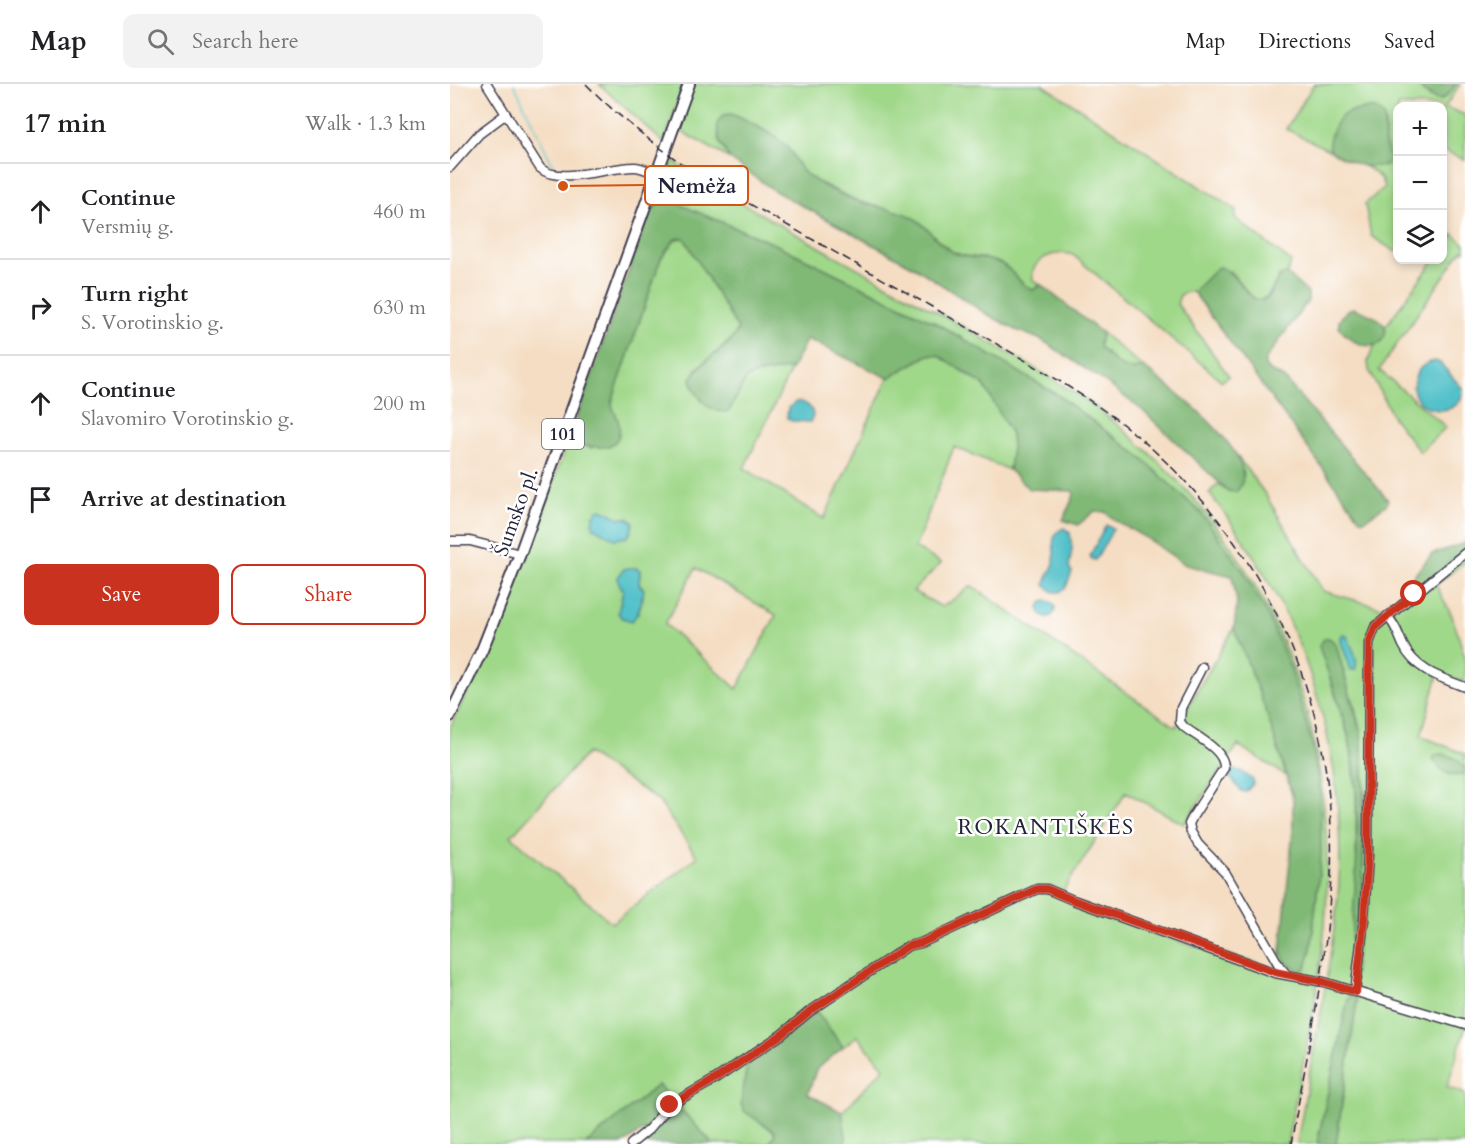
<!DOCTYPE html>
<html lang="en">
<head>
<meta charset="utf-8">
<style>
	body { margin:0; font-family:Cardo,serif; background:#f2f2f2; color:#202124 }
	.controls { position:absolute; right:18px; top:18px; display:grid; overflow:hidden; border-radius:12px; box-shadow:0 3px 9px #0003 }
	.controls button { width:54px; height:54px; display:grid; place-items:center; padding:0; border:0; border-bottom:2px solid #e0e0e0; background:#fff; color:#202124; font:30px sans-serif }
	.stop { position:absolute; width:18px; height:18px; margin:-14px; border:4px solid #c8321e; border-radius:50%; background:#fff }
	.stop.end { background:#c8321e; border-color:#fff; box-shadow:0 2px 6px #0008 }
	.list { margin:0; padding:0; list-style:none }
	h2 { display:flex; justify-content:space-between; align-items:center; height:78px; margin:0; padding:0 24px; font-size:26px }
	h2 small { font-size:20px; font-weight:400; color:#757577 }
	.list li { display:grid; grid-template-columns:39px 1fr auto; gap:18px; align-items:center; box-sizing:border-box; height:96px; padding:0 24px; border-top:2px solid #e0e0e0 }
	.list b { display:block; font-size:22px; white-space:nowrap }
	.list p { margin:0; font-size:20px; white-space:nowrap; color:#757577 }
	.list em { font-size:20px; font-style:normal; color:#757577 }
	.actions { display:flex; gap:12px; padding:18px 24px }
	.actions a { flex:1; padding:14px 0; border:2px solid #c8321e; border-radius:12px; text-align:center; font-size:21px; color:#c8321e }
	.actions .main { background:#c8321e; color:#fff }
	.icon { flex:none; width:33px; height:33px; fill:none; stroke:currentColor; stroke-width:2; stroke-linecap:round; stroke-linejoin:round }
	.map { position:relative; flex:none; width:1015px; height:1060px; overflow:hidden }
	header { display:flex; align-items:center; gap:36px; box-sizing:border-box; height:84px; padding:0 30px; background:#fff; border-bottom:2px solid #e0e0e0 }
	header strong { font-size:28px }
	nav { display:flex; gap:33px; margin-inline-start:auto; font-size:21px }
	.search { width:420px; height:54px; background:#f2f2f2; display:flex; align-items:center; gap:15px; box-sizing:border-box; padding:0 21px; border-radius:12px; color:#757577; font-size:22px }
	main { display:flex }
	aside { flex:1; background:#fff }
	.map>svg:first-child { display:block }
	.green { fill:#a0d88a; stroke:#617d62; stroke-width:1.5; fill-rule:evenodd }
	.forest { fill:#80b876; stroke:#516d58; stroke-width:1.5 }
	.water { fill:#53c1c9; stroke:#3a7282; stroke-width:1.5 }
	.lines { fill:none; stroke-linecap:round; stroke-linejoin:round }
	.stream { stroke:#53c1c9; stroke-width:1.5 }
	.minor-casing { stroke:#423e4f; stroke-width:11 }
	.major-casing { stroke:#423e4f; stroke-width:14 }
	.minor { stroke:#fff; stroke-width:8 }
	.major { stroke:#fff; stroke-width:10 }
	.rail { stroke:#22223b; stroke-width:1.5; stroke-dasharray:9 4.5; stroke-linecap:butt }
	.route { stroke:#c8321e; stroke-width:8 }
	.labels { text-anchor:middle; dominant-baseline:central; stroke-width:5; stroke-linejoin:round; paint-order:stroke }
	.shield { fill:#fff; stroke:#646476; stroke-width:1.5 }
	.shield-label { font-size:18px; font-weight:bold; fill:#22223b }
	.street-label { font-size:20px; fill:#22223b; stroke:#fff }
	.quarter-label { font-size:22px; letter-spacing:1.5px; fill:#22223b; stroke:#fff }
	.leader { fill:none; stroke:#d45411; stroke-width:2 }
	.callout-dot { fill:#d45411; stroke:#fff; stroke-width:2 }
	.callout { fill:#fff; stroke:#d45411; stroke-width:2 }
	.callout-label { font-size:21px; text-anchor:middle; font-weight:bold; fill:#22223b }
</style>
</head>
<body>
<header>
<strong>Map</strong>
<div class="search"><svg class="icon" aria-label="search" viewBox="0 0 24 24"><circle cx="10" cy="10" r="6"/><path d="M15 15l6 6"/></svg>Search here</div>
<nav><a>Map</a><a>Directions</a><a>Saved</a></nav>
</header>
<main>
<aside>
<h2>17 min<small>Walk · 1.3 km</small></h2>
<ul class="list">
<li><svg class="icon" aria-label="ahead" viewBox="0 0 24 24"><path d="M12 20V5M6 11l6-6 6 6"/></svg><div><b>Continue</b><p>Versmių g.</p></div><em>460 m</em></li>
<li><svg class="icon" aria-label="right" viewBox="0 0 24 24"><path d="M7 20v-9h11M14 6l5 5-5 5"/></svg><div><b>Turn right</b><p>S. Vorotinskio g.</p></div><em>630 m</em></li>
<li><svg class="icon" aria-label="ahead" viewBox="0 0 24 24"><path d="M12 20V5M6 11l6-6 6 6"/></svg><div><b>Continue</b><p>Slavomiro Vorotinskio g.</p></div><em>200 m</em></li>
<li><svg class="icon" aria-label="arrive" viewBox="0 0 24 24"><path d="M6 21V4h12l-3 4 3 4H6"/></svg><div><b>Arrive at destination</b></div></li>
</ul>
<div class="actions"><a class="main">Save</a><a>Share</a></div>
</aside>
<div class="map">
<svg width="1015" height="1060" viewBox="0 0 1015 1060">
	<rect width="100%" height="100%" fill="#fff"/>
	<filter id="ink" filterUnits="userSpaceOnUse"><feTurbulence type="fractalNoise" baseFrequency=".0167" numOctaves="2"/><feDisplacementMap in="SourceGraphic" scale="12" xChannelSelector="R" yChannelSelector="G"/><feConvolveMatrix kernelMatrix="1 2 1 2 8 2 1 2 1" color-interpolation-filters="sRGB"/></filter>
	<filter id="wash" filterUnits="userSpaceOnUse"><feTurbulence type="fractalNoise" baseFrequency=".008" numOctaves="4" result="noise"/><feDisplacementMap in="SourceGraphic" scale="24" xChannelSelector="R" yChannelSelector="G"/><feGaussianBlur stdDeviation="1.35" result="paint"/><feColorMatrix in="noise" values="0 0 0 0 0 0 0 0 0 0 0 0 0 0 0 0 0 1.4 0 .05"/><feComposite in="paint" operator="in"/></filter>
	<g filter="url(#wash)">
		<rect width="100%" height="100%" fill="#f4ddc2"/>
		<!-- green -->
		<path class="green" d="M149,0H234L214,59Z
			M243,0H592L786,126L785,134L841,178L837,190L828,193C811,235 800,210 780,187L746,205L744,209L740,207L730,211L727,220L779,292L772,297L623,171C606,165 579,175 583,196L591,201L583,206L576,204L561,187L534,174L516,173L503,168L483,153L472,140L449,128L410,118L366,97L356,91L348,82L341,68L270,59L280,75L227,45Z
			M864,0H968C974,9 981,17 993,16L1006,0H1010L995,23L1015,31V76L993,66L992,22H948L947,62L944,77L948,93V167L946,168L921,152L915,120L934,104C933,93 923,88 914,82H933L940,74L935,59V38L918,24L908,27L879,62L881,67L836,45Z
			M218,74C260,102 304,126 348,151C442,204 538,254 628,311C648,324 667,340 685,356C814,468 877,617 877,787C878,878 854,970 837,1060H394L396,1054L392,1028L434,984L407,952L393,963L367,929L297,981L291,1020L325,1049L320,1060H263L208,1001L136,1060H0V643L43,555L118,358L142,364L168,336L162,326V318L211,174L226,155L234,154L238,159L288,245L283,254L246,285L279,327L296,295L303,291L342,284L294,384L374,435L438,294L478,271H488L534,301L561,350L562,364L559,386L504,363L465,464L491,479L463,507L492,523L522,502L726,643L784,544L802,585L838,693L788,661L734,740L676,708L610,812L731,858L825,884L831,867L835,877L842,884L861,865L871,771L870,708L819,534L793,487L751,429L688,371L606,310L486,239L329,162L221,117L215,116L200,127ZM143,432L170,434L183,438L181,449L144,444ZM246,484L326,531L287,605L215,540ZM190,487L189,500L193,503V514L188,529L173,513V507ZM137,669L208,716L247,773L162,839L61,752Z
			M1003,150L1015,160V167L1012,166L929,286L996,343L970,368L944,335L919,286L918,277L924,262C932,259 934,251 935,243L984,176H992L993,164Z
			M652,249L693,283C673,290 664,277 650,264L649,259Z
			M785,369L815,410L873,507L940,526L963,507L962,498L969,500L1015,467V478L986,501L1002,532L1015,573V598L988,591L971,652L1015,670V685L1003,673L985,671L1014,690L1015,687V945L997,1003L1015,1010V1060H886L907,917L905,912H901L898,915L867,1060H847C855,1014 863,968 872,921C879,881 886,841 889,800C897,654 849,522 759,409L768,400L778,407L794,391ZM878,588L903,615L911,649L915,716L913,797L906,771V706L899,655Z"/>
		<!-- forest -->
		<path class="forest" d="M968,0H1006C1000,8 997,15 987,16L973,7Z
			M918,24L925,25L934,32L935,59L940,74L938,80C933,82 920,83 915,82C910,82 883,70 881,66C875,58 885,38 892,32C900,25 909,28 918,24Z
			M281,30C294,35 326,51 336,62C344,71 347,83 357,91C370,101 394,113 410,118C426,124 446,124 462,133C478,141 487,160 503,168C519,176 536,172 552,180C564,187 570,201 583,206L591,201L652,249L649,259L650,264C664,277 673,290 693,283C717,301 820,375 786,408L778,407L692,326L648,293L592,256L566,246L535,229L466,184L325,107L280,75L270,59L267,40L273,31Z
			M215,116L221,117L329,162L486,239L606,310L688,371L751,429L793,487L819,534L840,583L862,659L870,708L871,771L861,865L856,884L852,887C840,883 835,879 831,867L843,746V714L816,627L784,544L787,518L782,492L736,481L696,454L666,437L655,428L645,427L628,441L613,436L624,411L623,407L579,405L559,386L562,364L561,350L534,301L488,271H478L438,294L357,255L342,284L303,291L296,295L279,327C261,332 245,312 241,295C251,274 278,267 288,245L234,154L225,155L211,174L162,318C162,327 168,331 169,340C174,373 136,362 118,358L200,127Z
			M768,183C786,185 798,219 812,216C827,213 821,191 837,190L858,209V217L815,276V282C820,289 828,290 835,295L938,416L937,420L914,436L910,435L744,209L746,205Z
			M903,224C919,230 949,238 929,260C912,266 899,255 889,244V237L897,226Z
			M1015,459V467L974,499L970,500L962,498L961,495L982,470Z
			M875,554H879L886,560L911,650L913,682V797L904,894L900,891L899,885C904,812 915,726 899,655C892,624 879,593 869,562Z
			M992,670C1003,673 1009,675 1015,685L1014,690C1001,695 989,686 983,675L985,671Z
			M901,912H905L907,917L886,1060H867L898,915Z
			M367,928L393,963L366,986L358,1010L392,1028L396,1054L394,1060H318L324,1053L325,1048L294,1027L291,1020L297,981Z
			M208,1001L263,1060H195L194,1045L173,1060H136Z"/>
		<!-- water -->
		<path class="water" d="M985,277L990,279L1013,305C1013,341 947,327 967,289C971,282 976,278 985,277Z
			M346,318C355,318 362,322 363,332L360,338L342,337L337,334L338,324Z
			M151,425L170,434H178L183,438L182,445L178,453L165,455L144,444L142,438L147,426Z
			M656,441L663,445L648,472L645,476L642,475L640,472L642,468Z
			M614,444L620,449L622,465L619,483L622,488L616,503L610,508H603L595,501C596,492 603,486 604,478C606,466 597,451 614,444Z
			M179,484H187L190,487L189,500L194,506L188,529L182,537L172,534L168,529L173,507L167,495L174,485Z
			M589 525a8 8 0 1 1 16 0a8 8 0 1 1-16 0Z
			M893,550L897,552C901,562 910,576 905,586H901L890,555Z
			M784,686L791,687L803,696V700L796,708L791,707L780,693V690Z"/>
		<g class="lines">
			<!-- stream -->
			<path class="stream" d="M64,0L105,86
				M110,97L113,102"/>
		</g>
	</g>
	<g filter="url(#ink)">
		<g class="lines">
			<defs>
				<path id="minor" d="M37,0L90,84C109,101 158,83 184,83C192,83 199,87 206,90
					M0,83L29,50L56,30
					M0,457H20L70,470
					M937,532C946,541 948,550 953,561C965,586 991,594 1015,603
					M752,583L731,624L730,638L734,643C747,653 775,666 774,684L743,732L739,740L741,748L748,760L775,788L830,883L837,891
					M905,908L914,836L918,771L919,559L925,543L1015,469
					M181,1060L198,1046L220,1021L264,996L331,951L359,928L458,862L471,859L587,805H597L623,816L825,889L874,898L1015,941"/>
				<path id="major" d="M0,632L32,566L70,470L239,0"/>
			</defs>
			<!-- minor casing -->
			<use href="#minor" class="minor-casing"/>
			<!-- major casing -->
			<use href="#major" class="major-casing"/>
			<!-- minor -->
			<use href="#minor" class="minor"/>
			<!-- major -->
			<use href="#major" class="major"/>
			<!-- rail -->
			<path class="rail" d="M136,0C167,32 203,59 239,85C320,132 401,177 482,223C547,261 615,296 675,342C798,439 876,589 881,745C885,851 859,957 841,1060"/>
		</g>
	</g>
	<g class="lines" filter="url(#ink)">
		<!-- route -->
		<path class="route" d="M220,1021L264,996L331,951L359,928L458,862L471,859L587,805H597L623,816L825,888L874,898L906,908L914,836L918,771L919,559L925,543L964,510"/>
	</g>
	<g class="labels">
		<!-- shield labels -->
		<rect class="shield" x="92" y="335" width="42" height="30" rx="4.5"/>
		<g class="shield-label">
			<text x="113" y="350">101</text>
		</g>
		<!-- street labels -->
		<g class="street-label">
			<text transform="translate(66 428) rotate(-70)">Šumsko pl.</text>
		</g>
		<!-- quarter labels -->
		<g class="quarter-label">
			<text x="596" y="743">ROKANTIŠKĖS</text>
		</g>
	</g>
	<!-- callouts -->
	<path class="leader" d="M113 102L195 101"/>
	<circle class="callout-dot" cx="113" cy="102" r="6"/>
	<rect class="callout" x="195" y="82" width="103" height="39" rx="6"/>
	<g class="callout-label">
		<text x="247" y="109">Nemėža</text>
	</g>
</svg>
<div class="controls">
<button>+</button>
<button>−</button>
<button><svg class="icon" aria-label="layers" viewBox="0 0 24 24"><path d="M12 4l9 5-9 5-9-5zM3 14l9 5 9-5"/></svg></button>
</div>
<div class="stop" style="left:964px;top:510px"></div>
<div class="stop end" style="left:220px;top:1021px"></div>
</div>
</main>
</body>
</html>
